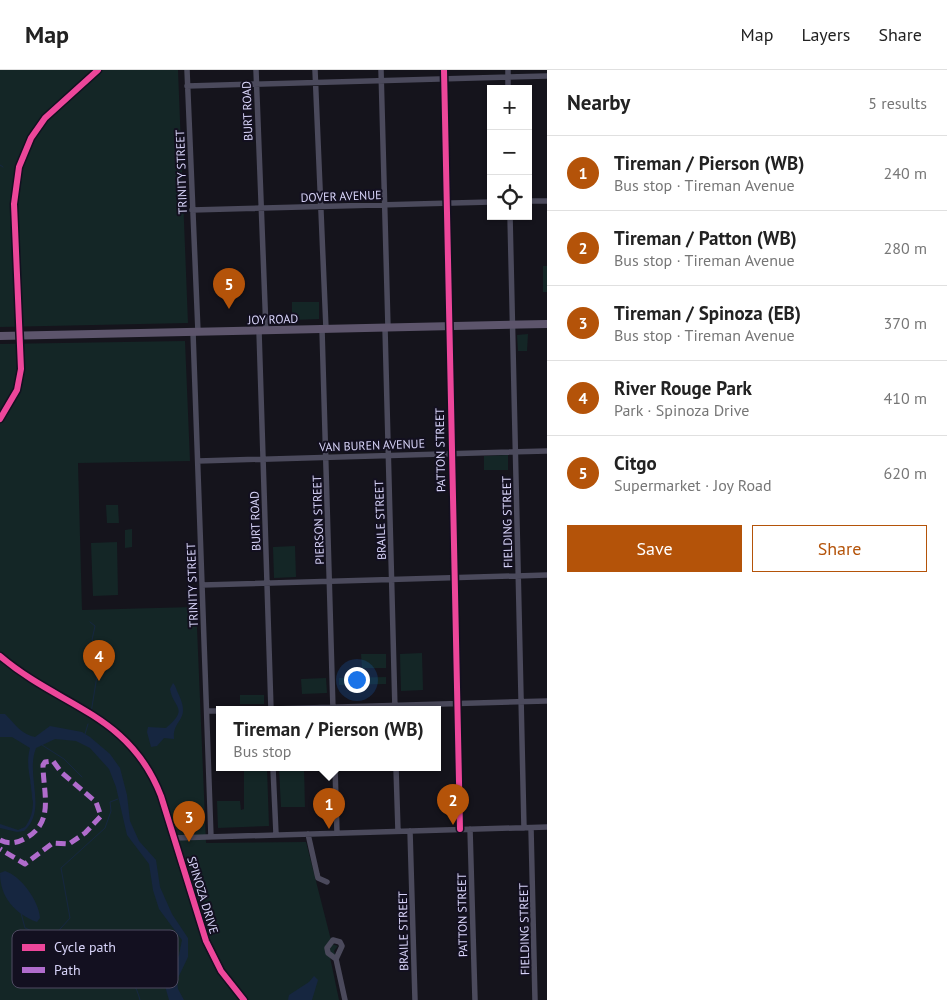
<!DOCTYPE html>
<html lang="en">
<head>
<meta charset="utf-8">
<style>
	body { margin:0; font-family:"PT Sans",sans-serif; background:#f6f6f6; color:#222 }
	.controls { position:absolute; right:15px; top:15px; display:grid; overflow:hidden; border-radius:0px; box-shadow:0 1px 4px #0004 }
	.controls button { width:45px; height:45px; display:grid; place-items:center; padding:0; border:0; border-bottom:1px solid #e0e0e0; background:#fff; color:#222; font:25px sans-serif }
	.you { position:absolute; left:356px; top:609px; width:18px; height:18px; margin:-12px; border:4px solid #fff; border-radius:50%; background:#1a73e8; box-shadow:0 0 0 8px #1a73e833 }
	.badge { display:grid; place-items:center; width:32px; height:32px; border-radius:50%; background:#b45309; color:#fff; font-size:16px; font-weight:700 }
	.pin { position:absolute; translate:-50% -41px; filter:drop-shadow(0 1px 2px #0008) }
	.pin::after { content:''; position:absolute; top:26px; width:18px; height:15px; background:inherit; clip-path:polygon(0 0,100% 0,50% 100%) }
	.popup { position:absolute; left:216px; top:636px; width:225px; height:65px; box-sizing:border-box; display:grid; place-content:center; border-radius:0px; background:#fff; filter:drop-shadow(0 1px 4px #0005); font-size:16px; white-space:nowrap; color:#767676 }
	.popup b { font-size:19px; color:#222 }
	.popup::after { content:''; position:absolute; left:50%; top:100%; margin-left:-10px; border:10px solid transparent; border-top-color:#fff }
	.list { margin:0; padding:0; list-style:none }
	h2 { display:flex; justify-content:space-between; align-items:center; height:65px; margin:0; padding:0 20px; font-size:21px }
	h2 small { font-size:16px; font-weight:400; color:#767676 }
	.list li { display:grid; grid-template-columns:32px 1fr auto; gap:15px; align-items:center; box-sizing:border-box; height:75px; padding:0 20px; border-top:1px solid #e0e0e0 }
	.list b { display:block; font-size:19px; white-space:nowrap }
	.list p { margin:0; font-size:16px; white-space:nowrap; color:#767676 }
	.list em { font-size:16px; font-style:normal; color:#767676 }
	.actions { display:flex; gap:10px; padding:15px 20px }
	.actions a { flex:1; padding:11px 0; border:1px solid #b45309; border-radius:0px; text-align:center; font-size:18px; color:#b45309 }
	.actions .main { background:#b45309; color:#fff }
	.icon { flex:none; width:28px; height:28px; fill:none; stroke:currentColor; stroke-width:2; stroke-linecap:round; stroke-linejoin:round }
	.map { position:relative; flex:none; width:547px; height:930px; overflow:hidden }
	header { display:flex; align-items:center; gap:30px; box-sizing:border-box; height:70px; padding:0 25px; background:#fff; border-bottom:1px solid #e0e0e0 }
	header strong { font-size:24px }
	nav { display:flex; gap:28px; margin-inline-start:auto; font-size:18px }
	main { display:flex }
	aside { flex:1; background:#fff }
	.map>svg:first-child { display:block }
	.green { fill:#142626 }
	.water { fill:#162640 }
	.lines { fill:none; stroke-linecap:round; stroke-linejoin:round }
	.stream { stroke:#162640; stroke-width:1 }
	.minor { stroke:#4b4a5c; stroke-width:5.5 }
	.major { stroke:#5d556c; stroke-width:8 }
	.quiet { stroke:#b06ccc; stroke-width:5; stroke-dasharray:10 5; stroke-linecap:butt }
	.cycleway-casing { stroke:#131020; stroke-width:9 }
	.cycleway { stroke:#ed469a; stroke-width:6 }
	.labels { text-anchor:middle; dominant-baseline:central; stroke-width:4; stroke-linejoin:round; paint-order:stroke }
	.street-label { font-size:12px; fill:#d8d4f9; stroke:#131020 }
	.key { fill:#131020; stroke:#4e4b61; stroke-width:1 }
	.key-label { font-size:14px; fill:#d8d4f9 }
</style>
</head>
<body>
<header>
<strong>Map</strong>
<nav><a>Map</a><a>Layers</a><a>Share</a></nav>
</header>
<main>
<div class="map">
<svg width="547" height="930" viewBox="0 0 547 930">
	<rect width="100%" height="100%" fill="#15141c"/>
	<!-- green -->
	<path class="green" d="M0,0H178L188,253L0,257Z
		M543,196H547V222H543Z
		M292,232H319V249L292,250Z
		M528,264L527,281H518L517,265Z
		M185,271L190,391L78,393L82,540L195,537L196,534L206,773L306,772L332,874L338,876L334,881L336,886L330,887L339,930H0V274Z
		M380,372V380L357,381V373Z
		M508,385V400H484V386Z
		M106,435H118L119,453H107Z
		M132,459V477L125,478V460Z
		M117,472L118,525L93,526L91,473Z
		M295,476L296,507L274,508L273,477Z
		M422,583L423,620L401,621L400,584Z
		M361,584H386V598H362Z
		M386,607V614L339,615V608Z
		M326,608L327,623L302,624L301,609Z
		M240,625H264V634H240Z
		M244,698H267L269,756L218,758L217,731H240L241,740L244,739Z
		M279,698H304L305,737H281Z"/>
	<!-- water -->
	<path class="water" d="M173,613C176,616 176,619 178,623C192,652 172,648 174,669L164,668L157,676L151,677L147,662L148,657L166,658C190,638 173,638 170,619Z
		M0,644H5C14,653 22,665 35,667L50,656L82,662L90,667L110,684L120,698L127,725L130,751L139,771L156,790L160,817L172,844L188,868V887L177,910L178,919L184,930H169L165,916L179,885L182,870L159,839L153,820L149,794L127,765L116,717L109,699L90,678L76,671L55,669L36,678C25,706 48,740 24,761L17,762L0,758V754L18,760L25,757C44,731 22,706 30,678L12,667H0Z
		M5,801C21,806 39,831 40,848L37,852C15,844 0,827 0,803Z
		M314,906L318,910L312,930H288L289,925L309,912Z"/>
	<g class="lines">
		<!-- stream -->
		<path class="stream" d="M0,95L3,97
			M90,552L95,556L92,570L101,581L91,643
			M90,649V648
			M85,664L88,654
			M42,675L64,689L82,707
			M31,712L33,730
			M118,729L110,732L111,741L105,758L61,798L70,848L53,867L50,877C63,908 125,870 140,930
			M21,843L25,858L39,864L49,876"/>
		<!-- minor -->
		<path class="minor" d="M187,0L198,262
			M256,0L266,261
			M315,0L326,259
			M381,0L388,258
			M444,0L460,759
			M508,0V19
			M187,16L547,6
			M528,131H547
			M192,140L491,132
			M510,146L524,758
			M385,258L395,640
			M322,259L333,640
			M259,261L271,640
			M193,262L211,767
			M0,349L17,320L21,299L14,134L19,97L31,68L45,48L98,0
			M198,391L547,381
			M202,515L547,505
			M0,586C61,638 129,643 161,726L206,871L221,901L244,930
			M233,640L547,631
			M207,641H220
			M273,698L276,764
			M335,698L337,763
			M396,698L398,761
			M531,758L535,930
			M470,759L475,930
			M410,761L415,930
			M308,764L317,804L318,808L327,812
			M174,768L547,757
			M333,870L340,872L342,876L336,889L328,883L327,878Z
			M336,889L345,930"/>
		<!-- major -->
		<path class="major" d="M0,266L547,254"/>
		<!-- quiet -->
		<path class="quiet" d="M0,770C9,775 17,773 26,768C55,752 43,722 43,695L45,692L53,691L61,702L96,732L101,746L85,763L69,774L53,773L25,794L0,779"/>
		<defs>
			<path id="cycleway" d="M444,0L460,759
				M0,349L17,320L21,299L14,134L19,97L31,68L45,48L98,0
				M0,586C61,638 129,643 161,726L206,871L221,901L244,930"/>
		</defs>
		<!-- cycleway casing -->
		<use href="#cycleway" class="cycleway-casing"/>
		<!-- cycleway -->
		<use href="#cycleway" class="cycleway"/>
	</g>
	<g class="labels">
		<!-- street labels -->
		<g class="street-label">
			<text transform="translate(247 41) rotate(-92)">BURT ROAD</text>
			<text transform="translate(181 102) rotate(-92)">TRINITY STREET</text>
			<text transform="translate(341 126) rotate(-2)">DOVER AVENUE</text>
			<text transform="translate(273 249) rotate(-2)">JOY ROAD</text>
			<text transform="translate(372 375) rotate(-2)">VAN BUREN AVENUE</text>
			<text transform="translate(440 380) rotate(-91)">PATTON STREET</text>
			<text transform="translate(318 450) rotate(-92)">PIERSON STREET</text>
			<text transform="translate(380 450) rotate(-92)">BRAILE STREET</text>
			<text transform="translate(255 451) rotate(-92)">BURT ROAD</text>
			<text transform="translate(507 452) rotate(-91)">FIELDING STREET</text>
			<text transform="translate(192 515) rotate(-92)">TRINITY STREET</text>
			<text transform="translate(203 825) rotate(73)">SPINOZA DRIVE</text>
			<text transform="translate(462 845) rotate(-91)">PATTON STREET</text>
			<text transform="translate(524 859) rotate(-91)">FIELDING STREET</text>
			<text transform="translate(403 861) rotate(-91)">BRAILE STREET</text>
		</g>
	</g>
	<!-- legend -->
	<rect x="12" y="860" width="166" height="58" rx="8" class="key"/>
	<rect x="22" y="874" width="23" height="7" fill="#ed469a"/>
	<rect x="22" y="897" width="23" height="6" fill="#b06ccc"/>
	<g class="key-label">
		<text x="54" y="882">Cycle path</text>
		<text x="54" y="905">Path</text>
	</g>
</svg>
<div class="controls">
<button>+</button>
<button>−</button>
<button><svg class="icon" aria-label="locate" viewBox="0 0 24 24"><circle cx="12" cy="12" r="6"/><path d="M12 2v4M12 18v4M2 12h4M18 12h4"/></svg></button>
</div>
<div class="you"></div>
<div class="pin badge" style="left:329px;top:759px">1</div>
<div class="popup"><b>Tireman / Pierson (WB)</b>Bus stop</div>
<div class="pin badge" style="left:453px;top:755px">2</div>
<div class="pin badge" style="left:189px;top:772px">3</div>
<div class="pin badge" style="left:99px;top:611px">4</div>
<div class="pin badge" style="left:229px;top:239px">5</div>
</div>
<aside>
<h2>Nearby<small>5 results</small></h2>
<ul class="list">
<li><span class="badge">1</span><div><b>Tireman / Pierson (WB)</b><p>Bus stop · Tireman Avenue</p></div><em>240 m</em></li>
<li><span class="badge">2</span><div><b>Tireman / Patton (WB)</b><p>Bus stop · Tireman Avenue</p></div><em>280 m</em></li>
<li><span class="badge">3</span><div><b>Tireman / Spinoza (EB)</b><p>Bus stop · Tireman Avenue</p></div><em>370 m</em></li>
<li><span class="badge">4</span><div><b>River Rouge Park</b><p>Park · Spinoza Drive</p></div><em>410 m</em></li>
<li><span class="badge">5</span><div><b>Citgo</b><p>Supermarket · Joy Road</p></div><em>620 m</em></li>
</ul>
<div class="actions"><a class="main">Save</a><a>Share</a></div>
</aside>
</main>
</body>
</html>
